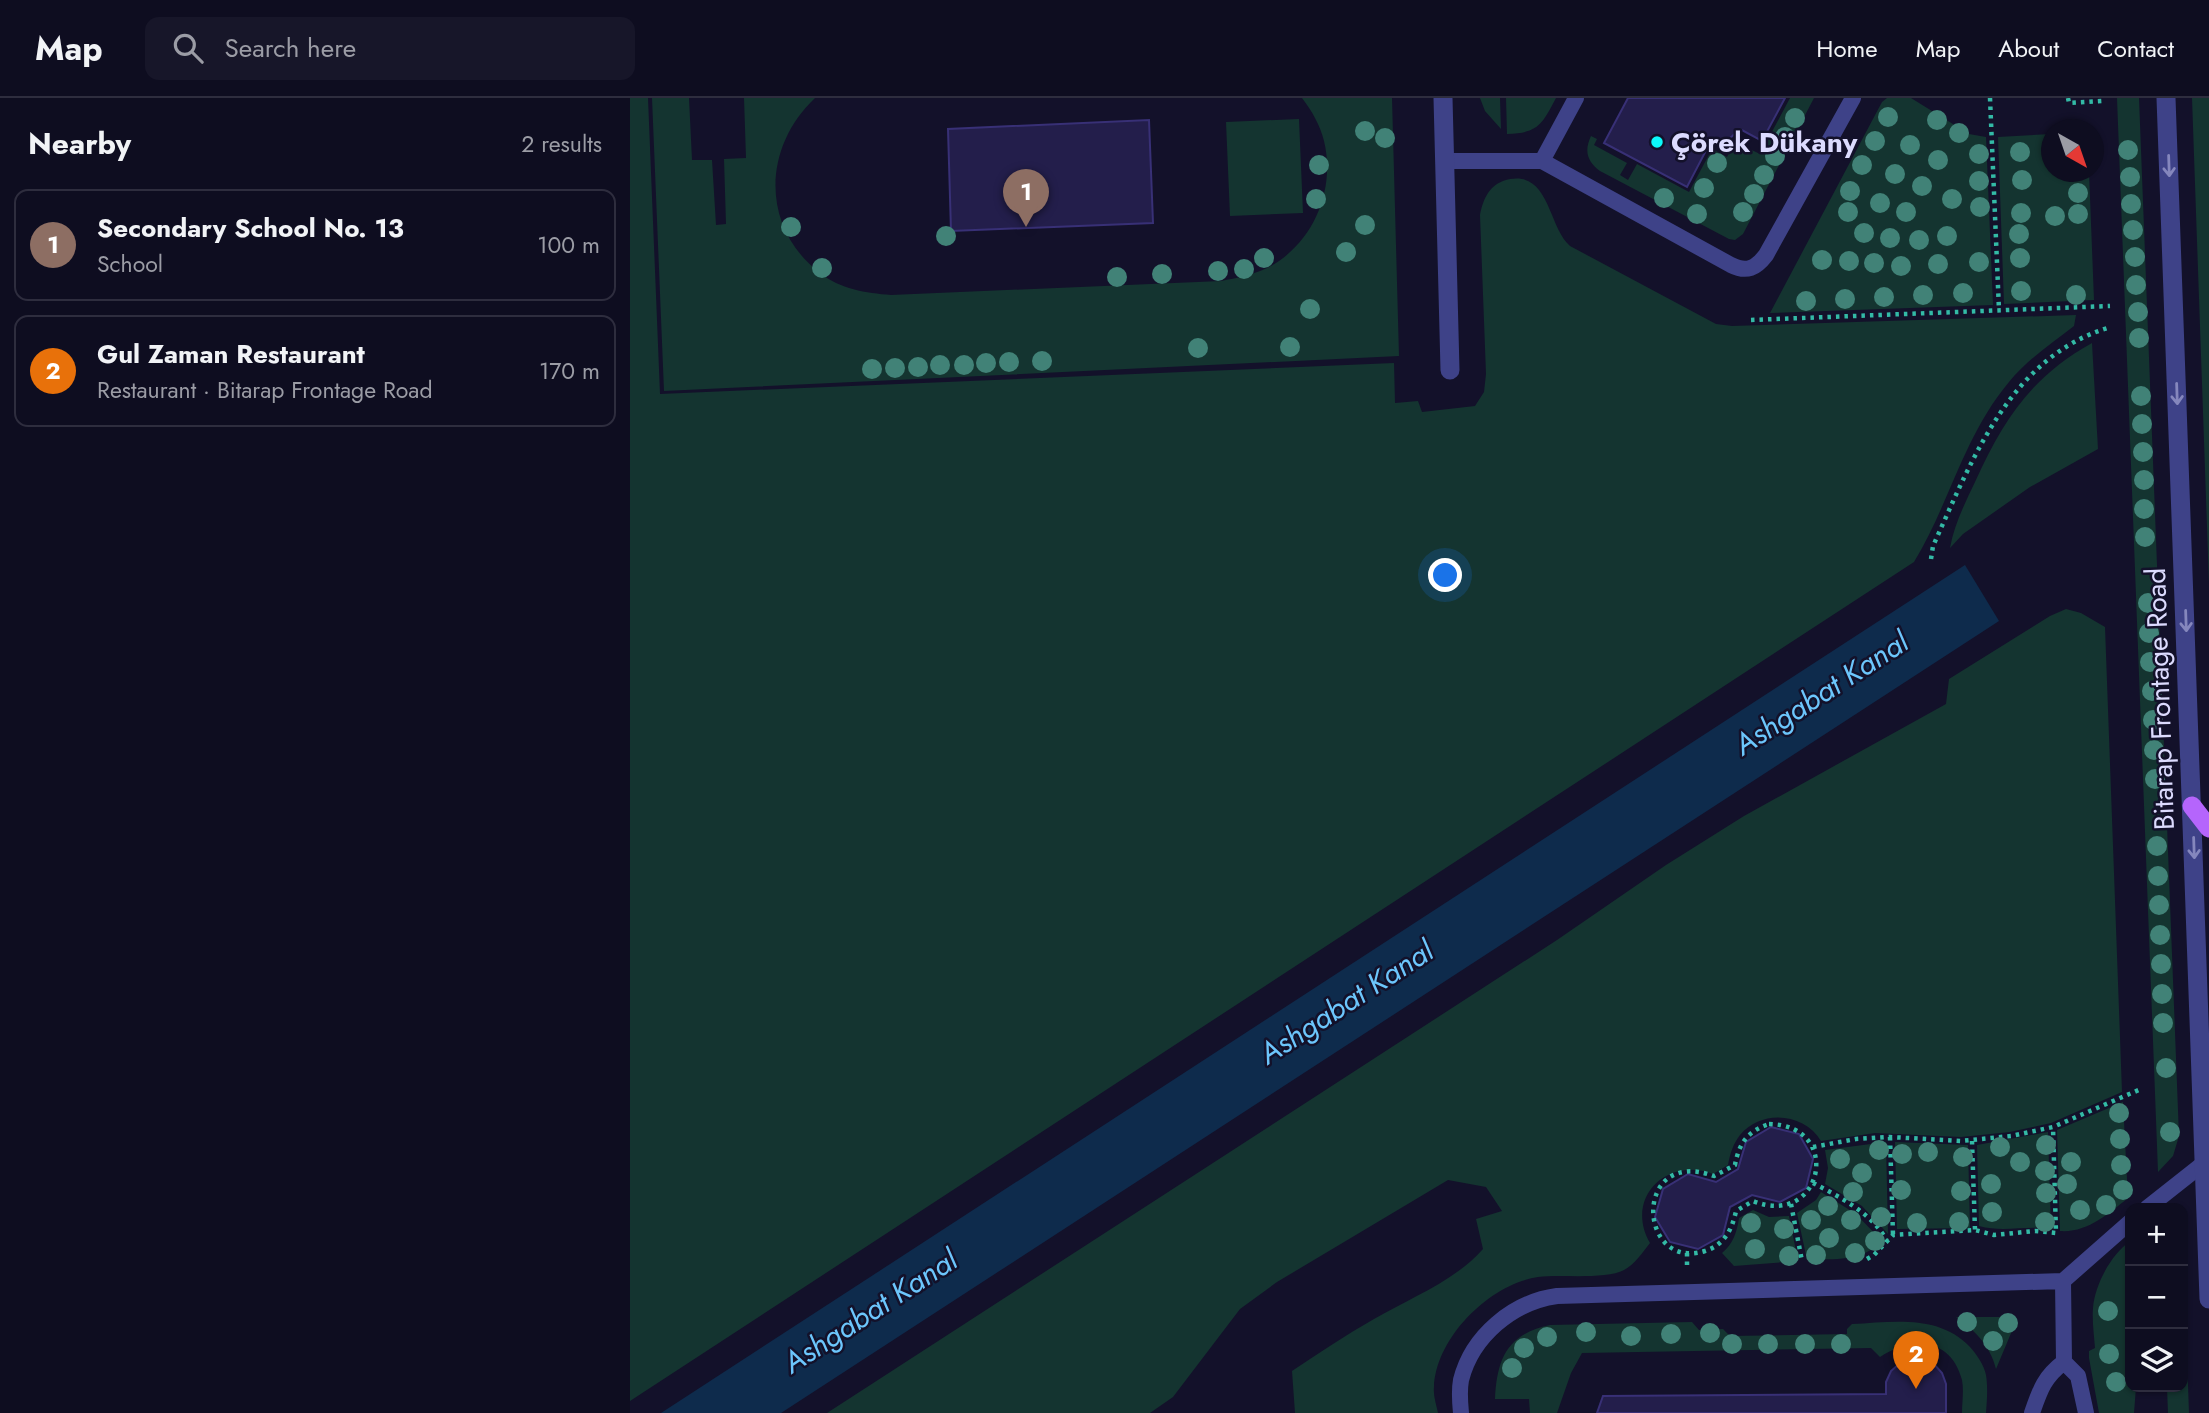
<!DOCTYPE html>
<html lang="en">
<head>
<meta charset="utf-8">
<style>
	body { margin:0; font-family:Jost,sans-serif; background:#171629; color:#f1f3f6 }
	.controls { position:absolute; right:21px; bottom:21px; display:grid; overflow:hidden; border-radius:14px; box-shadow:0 2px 5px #0004 }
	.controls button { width:63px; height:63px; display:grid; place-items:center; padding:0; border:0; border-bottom:2px solid #2e2d3e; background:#0e0d20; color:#f1f3f6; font:35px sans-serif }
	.compass { position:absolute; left:1411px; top:21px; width:63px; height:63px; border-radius:50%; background:#0e0d20; box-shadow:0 2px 5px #0004; rotate:140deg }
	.you { position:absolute; left:816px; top:478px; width:24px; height:24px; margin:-18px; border:5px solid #fff; border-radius:50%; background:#1a73e8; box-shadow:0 0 0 10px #1a73e833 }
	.badge { display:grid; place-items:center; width:46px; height:46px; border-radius:50%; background:#ea580c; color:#fff; font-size:23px; font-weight:700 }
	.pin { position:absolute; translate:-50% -58px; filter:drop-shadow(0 2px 4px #0008) }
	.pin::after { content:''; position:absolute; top:37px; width:24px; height:21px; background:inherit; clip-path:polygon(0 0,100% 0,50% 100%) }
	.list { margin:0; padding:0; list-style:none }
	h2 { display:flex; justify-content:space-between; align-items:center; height:91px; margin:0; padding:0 28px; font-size:30px }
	h2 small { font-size:23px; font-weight:400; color:#9b9ca5 }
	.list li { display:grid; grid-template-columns:46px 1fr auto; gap:21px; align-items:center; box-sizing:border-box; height:112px; margin:0 14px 14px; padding:0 14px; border:2px solid #2e2d3e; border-radius:14px }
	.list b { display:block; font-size:26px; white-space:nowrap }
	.list p { margin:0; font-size:23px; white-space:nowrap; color:#9b9ca5 }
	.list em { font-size:23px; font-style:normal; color:#9b9ca5 }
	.icon { flex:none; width:38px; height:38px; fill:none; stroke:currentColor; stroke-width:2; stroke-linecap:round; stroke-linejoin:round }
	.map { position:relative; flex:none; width:1579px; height:1315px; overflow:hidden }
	header { display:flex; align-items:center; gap:42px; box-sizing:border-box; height:98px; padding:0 35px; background:#0e0d20; border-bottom:2px solid #2e2d3e }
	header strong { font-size:33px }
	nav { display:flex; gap:38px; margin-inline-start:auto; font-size:24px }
	.search { width:490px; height:63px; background:#171629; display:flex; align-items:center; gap:18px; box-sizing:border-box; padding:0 24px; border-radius:14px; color:#9b9ca5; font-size:26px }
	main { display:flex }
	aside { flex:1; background:#0e0d20 }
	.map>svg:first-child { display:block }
	.green { fill:#143430 }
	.water { fill:#0e2b4c }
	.building { fill:#231e4b; stroke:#383076; stroke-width:2 }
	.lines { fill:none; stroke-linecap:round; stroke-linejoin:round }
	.path { stroke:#33baa6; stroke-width:4.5; stroke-dasharray:3.5 5; stroke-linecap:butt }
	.service { stroke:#3e4288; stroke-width:16 }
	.minor { stroke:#3e4288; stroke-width:19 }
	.primary { stroke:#b565fc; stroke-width:19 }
	.tree { fill:#418277 }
	.oneway { stroke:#8587bd }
	.poi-dot { fill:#0cf8fa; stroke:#13112a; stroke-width:2.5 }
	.labels { text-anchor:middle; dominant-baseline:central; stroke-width:5; stroke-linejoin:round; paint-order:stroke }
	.poi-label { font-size:28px; font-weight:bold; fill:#dcdbfe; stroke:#13112a; text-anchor:start }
	.street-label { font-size:28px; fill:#dcdbfe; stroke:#13112a }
	.water-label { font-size:30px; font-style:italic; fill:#6cc6fc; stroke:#13112a }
</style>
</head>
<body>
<header>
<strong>Map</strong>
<div class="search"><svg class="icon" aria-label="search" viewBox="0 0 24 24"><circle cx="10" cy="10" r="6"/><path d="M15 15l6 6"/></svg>Search here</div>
<nav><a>Home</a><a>Map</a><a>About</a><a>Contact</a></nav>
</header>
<main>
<aside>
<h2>Nearby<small>2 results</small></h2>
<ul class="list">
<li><span class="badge" style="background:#8d6e63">1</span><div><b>Secondary School No. 13</b><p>School</p></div><em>100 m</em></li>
<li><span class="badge" style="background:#e8710a">2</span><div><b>Gul Zaman Restaurant</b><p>Restaurant · Bitarap Frontage Road</p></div><em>170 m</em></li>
</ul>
</aside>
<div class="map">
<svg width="1579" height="1315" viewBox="0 0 1579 1315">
	<rect width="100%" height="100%" fill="#13112a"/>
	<!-- green -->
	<path class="green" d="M0,0H18L30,296L764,265L765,305L788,303L792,314L845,308L854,294L856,276L850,117C853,102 858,89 873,83C920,68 917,128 940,148L1086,226L1102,228L1446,217L1444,228C1422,245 1397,262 1379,284C1333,339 1320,405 1284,464L0,1303Z
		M22,0H59L62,62H82L86,127L96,126L94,61L116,60L114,0H185C133,49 130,129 190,175C210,191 236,195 261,197L591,183C607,180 622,177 637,170C683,147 706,92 694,43C690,27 682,13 672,0H762L769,258L34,293Z
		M850,0H870L871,31L855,13Z
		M876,0H926C912,26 909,35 877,36Z
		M1160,0H1184L1113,136L1105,142L1099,141L970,73C957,63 954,53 961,38L967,41L964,47L997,65L990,77L998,82L1007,66L1059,94L1082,51L1097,59L1105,44L1130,56Z
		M1281,0L1339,36L1356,39L1363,207L1140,215L1252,4L1257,0Z
		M1487,0H1509L1549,1038L1543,1058L1528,1074Z
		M1562,0H1579V486Z
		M669,21L673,115L600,118L596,24Z
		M1421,36L1422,74H1459L1464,202L1374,206L1368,39Z
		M1462,245L1468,351L1400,389L1333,436L1320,450C1324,427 1335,405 1345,384C1373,322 1401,279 1462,245Z
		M1436,511L1451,515L1475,529L1492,994L1421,1025L1380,1034L1331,1039L1245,1035L1191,1043C1174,1015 1132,1011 1110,1037C1103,1046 1100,1056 1098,1067L1083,1076C1037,1058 994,1100 1020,1145C1013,1154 1004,1167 994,1172C976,1182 930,1176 908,1179C860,1186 806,1239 804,1289C803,1297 806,1306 808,1315H665L662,1273C689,1255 716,1237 744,1221C780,1200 825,1183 853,1151L846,1121L872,1113L856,1089L818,1082L647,1184L610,1211L543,1299L520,1315H197L927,842L1036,767L1114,718L1316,606L1319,581L1420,518Z
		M1493,1004L1498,1100C1478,1116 1457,1135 1430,1133L1427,1032Z
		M1418,1034L1421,1131C1396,1127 1374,1135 1349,1128L1347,1047Z
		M1256,1044L1258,1136L1232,1108L1195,1086L1198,1070L1195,1052Z
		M1265,1044L1338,1047L1340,1130L1267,1131Z
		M1191,1094L1226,1116L1252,1143C1230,1165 1206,1160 1177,1162L1167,1115L1186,1102Z
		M1123,1112L1139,1119L1159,1118L1168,1163L1104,1168L1092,1155C1103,1146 1107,1134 1109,1120Z
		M1500,1143V1289H1506L1504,1315H1469L1459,1260V1253L1465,1250C1464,1237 1462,1223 1463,1210C1465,1186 1481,1157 1500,1143Z
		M1553,1143L1559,1315H1538L1537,1289H1553Z
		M1326,1219H1385L1387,1221L1366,1271C1361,1249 1344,1231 1326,1219Z
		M1062,1224L1069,1232L1093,1231L1100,1238L1217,1236V1231L1222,1226C1263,1224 1309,1216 1340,1249C1347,1257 1354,1267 1356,1277C1358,1290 1357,1302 1356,1315H1332C1332,1304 1334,1293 1332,1282C1321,1239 1281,1238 1250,1259L1241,1250L952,1255L941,1275L927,1315H900L899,1301H865C867,1261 877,1236 920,1227Z"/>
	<!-- water -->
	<path class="water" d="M1335,467L1369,523L151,1315H31Z"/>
	<!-- building -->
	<path class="building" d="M998,0H1155L1132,43L1110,31L1098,42L1082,41L1057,89L974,45Z
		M519,22L523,125L321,133L318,31Z
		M1141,1029L1169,1036L1183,1061L1176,1090L1150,1104L1122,1097L1100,1109L1093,1137L1068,1151L1040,1144L1025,1119L1033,1091L1058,1076L1086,1084L1108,1071L1116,1044Z
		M1281,1261H1293L1304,1266L1312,1275L1316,1286V1315H967L973,1298L1256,1296V1284L1261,1273L1270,1265Z"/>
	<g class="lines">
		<!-- path -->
		<path class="path" d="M1360,0L1369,212
			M1438,0L1439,5L1472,3
			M1121,222L1480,208
			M1301,461L1303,448C1342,362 1381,257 1481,229
			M1139,1026C1214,1027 1193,1131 1123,1103L1106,1113C1102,1132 1094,1147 1075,1153C1007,1174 1002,1048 1084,1078L1105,1067C1109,1045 1118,1033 1139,1026Z
			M1260,1039L1263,1137
			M1342,1043L1345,1132
			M1183,1049L1226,1041L1260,1039L1331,1043L1381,1038L1423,1029L1511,991
			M1183,1085C1210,1099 1242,1115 1257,1143
			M1161,1106L1172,1163
			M1057,1155V1168
			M1237,1161L1244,1157L1263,1137L1345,1132L1364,1137L1405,1133L1426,1135L1423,1029"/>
		<!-- service -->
		<path class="service" d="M815,63H912L1101,167C1117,175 1126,170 1136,157L1223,0
			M912,63L946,0
			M1517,1110L1574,1065
			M1433,1183L1434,1264L1448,1278L1456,1315
			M831,1315C830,1305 829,1293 831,1282C842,1238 883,1204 927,1198L1433,1183L1500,1124
			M1402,1315C1410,1292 1414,1279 1434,1264"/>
		<!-- minor -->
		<path class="minor" d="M813,0L820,272
			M1536,0L1579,1201"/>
		<!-- primary -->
		<path class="primary" d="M1562,708L1579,730"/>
	</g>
	<!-- trees -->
	<g class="tree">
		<circle cx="1258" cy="19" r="10"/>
		<circle cx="1165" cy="20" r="10"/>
		<circle cx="1307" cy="22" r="10"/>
		<circle cx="735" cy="33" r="10"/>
		<circle cx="1329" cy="35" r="10"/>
		<circle cx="1155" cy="39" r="10"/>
		<circle cx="755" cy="40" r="10"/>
		<circle cx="1245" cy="43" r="10"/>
		<circle cx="1280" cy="47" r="10"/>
		<circle cx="1498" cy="52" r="10"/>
		<circle cx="1390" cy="54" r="10"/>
		<circle cx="1349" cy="56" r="10"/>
		<circle cx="1145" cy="58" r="10"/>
		<circle cx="1308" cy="62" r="10"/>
		<circle cx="1087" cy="65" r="10"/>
		<circle cx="689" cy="67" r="10"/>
		<circle cx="1232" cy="67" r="10"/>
		<circle cx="1265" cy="76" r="10"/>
		<circle cx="1134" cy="77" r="10"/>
		<circle cx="1500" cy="79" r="10"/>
		<circle cx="1392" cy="82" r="10"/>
		<circle cx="1349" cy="83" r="10"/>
		<circle cx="1292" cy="88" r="10"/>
		<circle cx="1074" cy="90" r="10"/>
		<circle cx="1220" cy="93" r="10"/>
		<circle cx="1448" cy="95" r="10"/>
		<circle cx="1124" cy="96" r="10"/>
		<circle cx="1034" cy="100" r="10"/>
		<circle cx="686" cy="101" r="10"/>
		<circle cx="1322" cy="101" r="10"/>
		<circle cx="1250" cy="105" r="10"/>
		<circle cx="1501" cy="106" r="10"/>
		<circle cx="1350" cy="109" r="10"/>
		<circle cx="1113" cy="114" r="10"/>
		<circle cx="1218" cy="114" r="10"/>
		<circle cx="1276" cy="114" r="10"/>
		<circle cx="1391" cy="115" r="10"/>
		<circle cx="1067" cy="116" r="10"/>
		<circle cx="1448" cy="116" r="10"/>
		<circle cx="1425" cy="118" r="10"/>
		<circle cx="735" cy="127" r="10"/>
		<circle cx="161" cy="129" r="10"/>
		<circle cx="1503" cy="132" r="10"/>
		<circle cx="1234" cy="135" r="10"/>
		<circle cx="1389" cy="136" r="10"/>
		<circle cx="316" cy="138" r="10"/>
		<circle cx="1317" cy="138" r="10"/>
		<circle cx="1260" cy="140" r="10"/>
		<circle cx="1289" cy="142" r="10"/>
		<circle cx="716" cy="154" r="10"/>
		<circle cx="1505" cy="159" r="10"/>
		<circle cx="634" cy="160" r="10"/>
		<circle cx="1390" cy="160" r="10"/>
		<circle cx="1192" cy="162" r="10"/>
		<circle cx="1219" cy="163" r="10"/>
		<circle cx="1349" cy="164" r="10"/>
		<circle cx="1244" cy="165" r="10"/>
		<circle cx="1308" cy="166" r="10"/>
		<circle cx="1271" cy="168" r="10"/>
		<circle cx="192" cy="170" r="10"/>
		<circle cx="614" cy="171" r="10"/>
		<circle cx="588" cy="173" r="10"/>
		<circle cx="532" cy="176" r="10"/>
		<circle cx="487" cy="179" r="10"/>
		<circle cx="1506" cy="187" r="10"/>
		<circle cx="1391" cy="193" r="10"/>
		<circle cx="1333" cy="195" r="10"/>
		<circle cx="1293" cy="197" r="10"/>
		<circle cx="1446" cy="197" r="10"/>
		<circle cx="1254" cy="199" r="10"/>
		<circle cx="1215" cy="201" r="10"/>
		<circle cx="1176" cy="203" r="10"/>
		<circle cx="680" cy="211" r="10"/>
		<circle cx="1508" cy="214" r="10"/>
		<circle cx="1509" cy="240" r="10"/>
		<circle cx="660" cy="249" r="10"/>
		<circle cx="568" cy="250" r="10"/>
		<circle cx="412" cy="263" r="10"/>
		<circle cx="379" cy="264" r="10"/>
		<circle cx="356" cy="265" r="10"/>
		<circle cx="310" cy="267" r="10"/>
		<circle cx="334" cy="267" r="10"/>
		<circle cx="288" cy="269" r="10"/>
		<circle cx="265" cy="270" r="10"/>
		<circle cx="242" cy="271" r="10"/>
		<circle cx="1511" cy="298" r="10"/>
		<circle cx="1512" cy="326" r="10"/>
		<circle cx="1513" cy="354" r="10"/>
		<circle cx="1514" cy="382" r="10"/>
		<circle cx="1514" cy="411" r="10"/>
		<circle cx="1515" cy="439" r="10"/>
		<circle cx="1518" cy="505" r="10"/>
		<circle cx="1519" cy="535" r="10"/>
		<circle cx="1520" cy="564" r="10"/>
		<circle cx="1522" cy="593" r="10"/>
		<circle cx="1523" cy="622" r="10"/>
		<circle cx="1524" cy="652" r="10"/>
		<circle cx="1525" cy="681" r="10"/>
		<circle cx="1527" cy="748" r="10"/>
		<circle cx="1528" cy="778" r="10"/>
		<circle cx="1529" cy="807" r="10"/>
		<circle cx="1530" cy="837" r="10"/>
		<circle cx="1531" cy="866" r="10"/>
		<circle cx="1532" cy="896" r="10"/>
		<circle cx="1533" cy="925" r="10"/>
		<circle cx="1536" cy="970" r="10"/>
		<circle cx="1489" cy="1015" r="10"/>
		<circle cx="1540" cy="1034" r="10"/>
		<circle cx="1490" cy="1041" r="10"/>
		<circle cx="1416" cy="1047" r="10"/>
		<circle cx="1370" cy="1049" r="10"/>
		<circle cx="1249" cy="1052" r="10"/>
		<circle cx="1298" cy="1054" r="10"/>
		<circle cx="1272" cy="1056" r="10"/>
		<circle cx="1333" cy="1059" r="10"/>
		<circle cx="1210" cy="1061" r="10"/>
		<circle cx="1390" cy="1064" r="10"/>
		<circle cx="1441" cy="1064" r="10"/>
		<circle cx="1491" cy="1067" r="10"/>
		<circle cx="1415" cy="1073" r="10"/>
		<circle cx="1232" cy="1075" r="10"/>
		<circle cx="1361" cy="1086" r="10"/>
		<circle cx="1437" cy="1086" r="10"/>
		<circle cx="1271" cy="1092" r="10"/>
		<circle cx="1493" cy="1092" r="10"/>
		<circle cx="1331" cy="1093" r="10"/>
		<circle cx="1223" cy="1094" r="10"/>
		<circle cx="1416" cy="1095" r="10"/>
		<circle cx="1476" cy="1107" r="10"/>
		<circle cx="1198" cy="1108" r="10"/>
		<circle cx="1450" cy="1112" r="10"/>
		<circle cx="1362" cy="1114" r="10"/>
		<circle cx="1251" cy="1119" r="10"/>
		<circle cx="1181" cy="1122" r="10"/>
		<circle cx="1221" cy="1122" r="10"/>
		<circle cx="1329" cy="1124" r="10"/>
		<circle cx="1415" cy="1124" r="10"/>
		<circle cx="1121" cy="1125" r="10"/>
		<circle cx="1287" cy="1125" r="10"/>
		<circle cx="1154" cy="1131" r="10"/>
		<circle cx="1199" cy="1140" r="10"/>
		<circle cx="1245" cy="1143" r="10"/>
		<circle cx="1125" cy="1151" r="10"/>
		<circle cx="1225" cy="1155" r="10"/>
		<circle cx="1186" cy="1157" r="10"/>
		<circle cx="1159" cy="1158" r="10"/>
		<circle cx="1478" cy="1213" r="10"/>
		<circle cx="1337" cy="1224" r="10"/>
		<circle cx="1378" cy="1225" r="10"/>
		<circle cx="956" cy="1234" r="10"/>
		<circle cx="1080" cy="1235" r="10"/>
		<circle cx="1041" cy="1236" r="10"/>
		<circle cx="1001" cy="1238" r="10"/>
		<circle cx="917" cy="1239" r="10"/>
		<circle cx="1363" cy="1243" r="10"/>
		<circle cx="1102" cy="1246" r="10"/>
		<circle cx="1138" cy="1246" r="10"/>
		<circle cx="1175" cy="1246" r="10"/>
		<circle cx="1211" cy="1246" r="10"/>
		<circle cx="894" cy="1250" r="10"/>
		<circle cx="1479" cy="1256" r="10"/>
		<circle cx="882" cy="1270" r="10"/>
		<circle cx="1486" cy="1284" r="10"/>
	</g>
	<!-- one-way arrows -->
	<defs><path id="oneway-shaft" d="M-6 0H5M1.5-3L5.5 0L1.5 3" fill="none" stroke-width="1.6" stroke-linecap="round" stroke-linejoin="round" transform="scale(1.75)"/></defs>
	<g class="oneway">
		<use href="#oneway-shaft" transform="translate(1539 68) rotate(88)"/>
		<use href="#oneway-shaft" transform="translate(1547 296) rotate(88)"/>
		<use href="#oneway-shaft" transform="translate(1556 523) rotate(88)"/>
		<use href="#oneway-shaft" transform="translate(1564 750) rotate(88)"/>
	</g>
	<!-- markers -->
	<circle class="poi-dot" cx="1027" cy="44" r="7"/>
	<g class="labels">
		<!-- poi labels -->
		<g class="poi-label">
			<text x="1041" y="44">Çörek Dükany</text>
		</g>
		<!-- street labels -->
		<g class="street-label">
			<text transform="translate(1530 601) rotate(-92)">Bitarap Frontage Road</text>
		</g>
		<!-- water labels -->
		<g class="water-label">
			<text transform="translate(1191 595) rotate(-33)">Ashgabat Kanal</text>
			<text transform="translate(716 904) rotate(-33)">Ashgabat Kanal</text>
			<text transform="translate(240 1213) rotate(-33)">Ashgabat Kanal</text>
		</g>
	</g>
</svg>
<div class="controls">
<button>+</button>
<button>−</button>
<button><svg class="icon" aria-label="layers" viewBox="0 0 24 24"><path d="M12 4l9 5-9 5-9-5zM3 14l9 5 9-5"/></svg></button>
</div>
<svg class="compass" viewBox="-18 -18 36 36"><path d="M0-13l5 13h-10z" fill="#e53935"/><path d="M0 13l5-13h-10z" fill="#9b9ca5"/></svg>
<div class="you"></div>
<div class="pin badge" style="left:396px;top:129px;background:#8d6e63">1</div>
<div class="pin badge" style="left:1286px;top:1291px;background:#e8710a">2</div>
</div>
</main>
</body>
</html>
